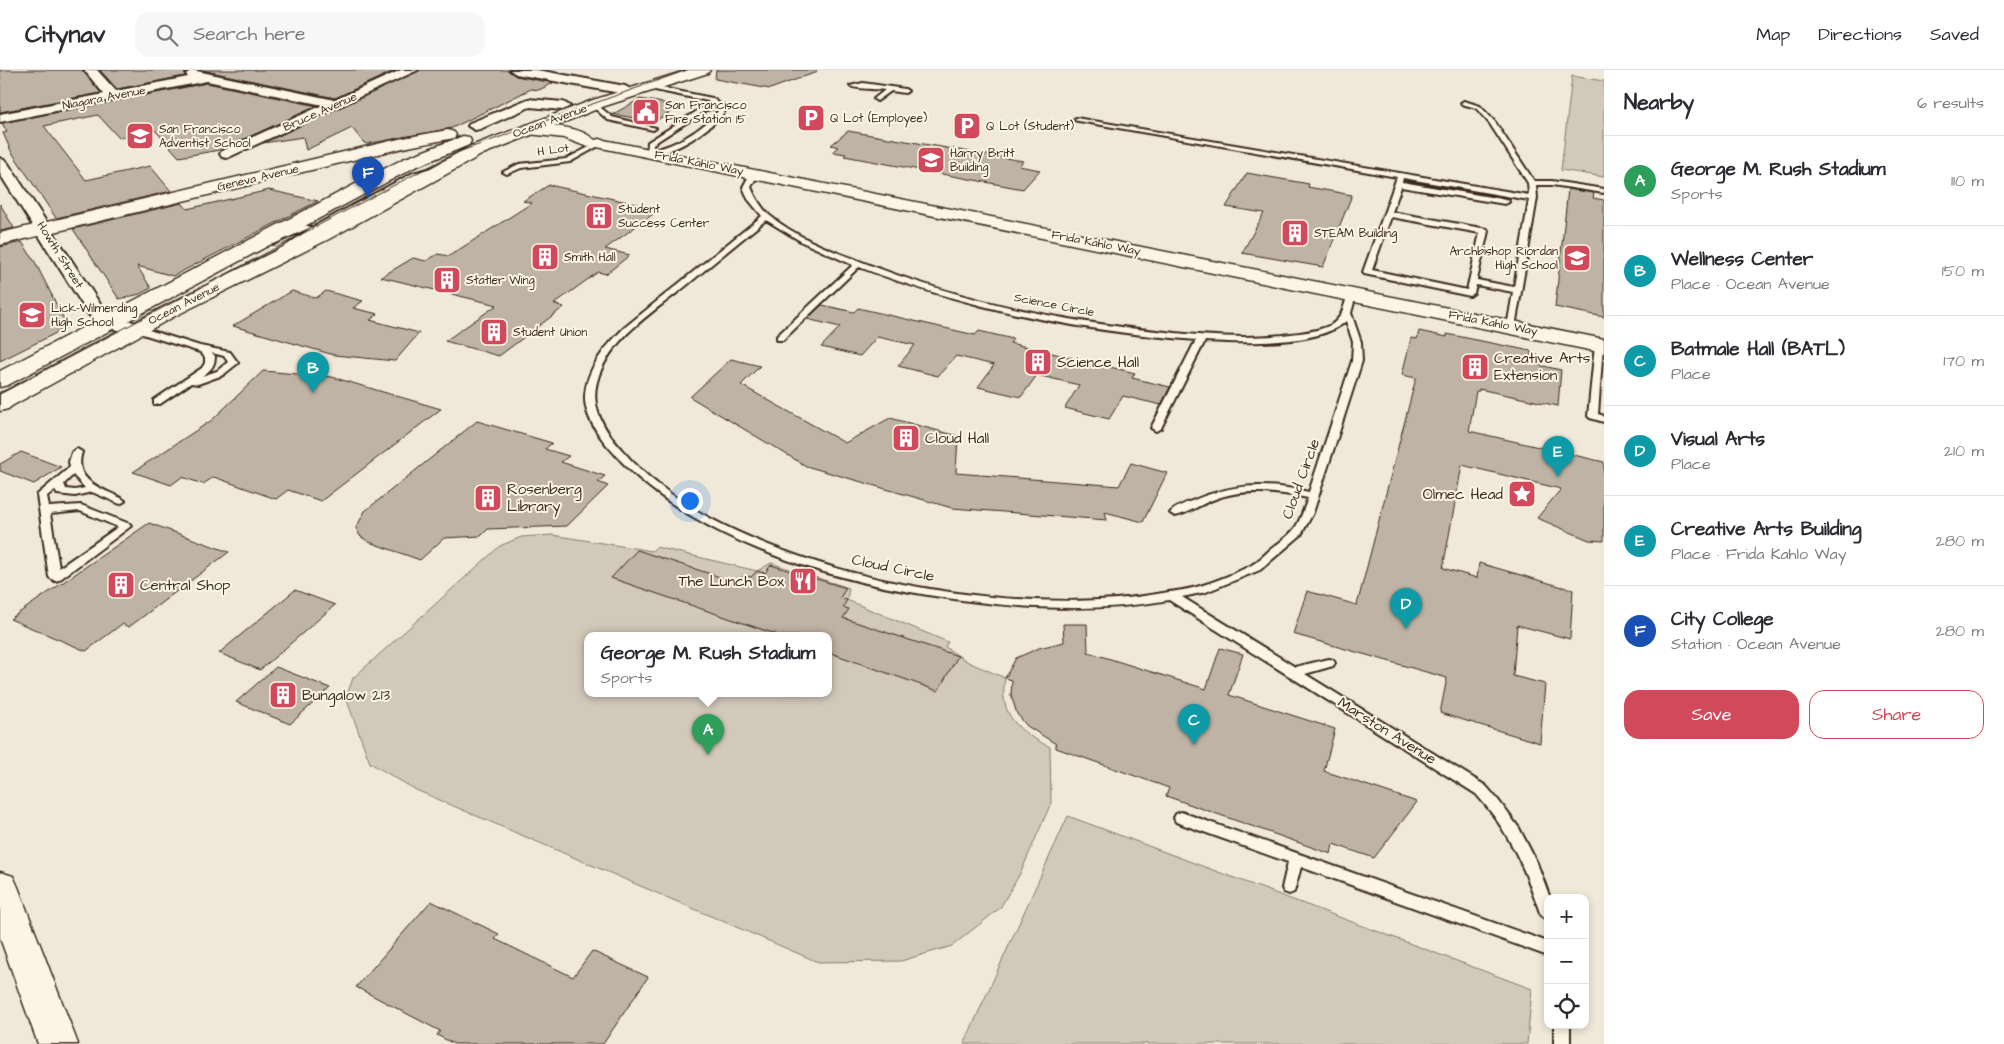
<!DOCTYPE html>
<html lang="en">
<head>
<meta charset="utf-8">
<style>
	body { margin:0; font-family:"Architects Daughter",sans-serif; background:#f7f7f7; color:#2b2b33 }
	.controls { position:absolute; right:15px; bottom:15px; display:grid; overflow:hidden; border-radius:10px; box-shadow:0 2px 8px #0003 }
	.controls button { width:45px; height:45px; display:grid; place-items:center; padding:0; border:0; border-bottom:1px solid #e1e1e2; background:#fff; color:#2b2b33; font:25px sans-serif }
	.you { position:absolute; left:689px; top:430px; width:18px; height:18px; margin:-12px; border:4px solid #fff; border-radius:50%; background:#1a73e8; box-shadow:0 0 0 8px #1a73e833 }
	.badge { display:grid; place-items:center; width:32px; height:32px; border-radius:50%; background:#d1495b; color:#fff; font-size:16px; font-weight:700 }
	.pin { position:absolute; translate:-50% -41px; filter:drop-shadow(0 1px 2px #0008) }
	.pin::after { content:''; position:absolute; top:26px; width:18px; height:15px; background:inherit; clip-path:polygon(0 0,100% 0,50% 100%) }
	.popup { position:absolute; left:584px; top:562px; width:248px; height:65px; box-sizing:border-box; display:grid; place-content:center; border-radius:10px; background:#fff; filter:drop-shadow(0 1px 4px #0005); font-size:16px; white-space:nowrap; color:#7c7c81 }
	.popup b { font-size:19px; color:#2b2b33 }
	.popup::after { content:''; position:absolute; left:50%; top:100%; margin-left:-10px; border:10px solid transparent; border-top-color:#fff }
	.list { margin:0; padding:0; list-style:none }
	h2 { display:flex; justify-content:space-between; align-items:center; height:65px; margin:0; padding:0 20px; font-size:21px }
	h2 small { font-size:16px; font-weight:400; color:#7c7c81 }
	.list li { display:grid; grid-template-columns:32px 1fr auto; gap:15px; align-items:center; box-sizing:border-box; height:90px; padding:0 20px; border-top:1px solid #e1e1e2 }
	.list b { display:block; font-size:19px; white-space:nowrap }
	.list p { margin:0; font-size:16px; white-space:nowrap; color:#7c7c81 }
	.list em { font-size:16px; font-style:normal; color:#7c7c81 }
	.actions { display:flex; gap:10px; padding:15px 20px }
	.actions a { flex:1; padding:11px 0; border:1px solid #d1495b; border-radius:15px; text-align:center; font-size:18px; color:#d1495b }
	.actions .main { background:#d1495b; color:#fff }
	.icon { flex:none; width:28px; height:28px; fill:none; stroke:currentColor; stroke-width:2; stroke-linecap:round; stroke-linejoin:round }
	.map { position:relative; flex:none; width:1604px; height:974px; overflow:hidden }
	header { display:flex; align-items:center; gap:30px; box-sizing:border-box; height:70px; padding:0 25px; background:#fff; border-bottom:1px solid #e1e1e2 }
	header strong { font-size:24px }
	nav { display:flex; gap:28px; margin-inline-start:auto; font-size:18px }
	.search { width:350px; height:45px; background:#f7f7f7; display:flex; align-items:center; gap:12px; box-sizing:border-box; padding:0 18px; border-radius:15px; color:#7c7c81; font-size:19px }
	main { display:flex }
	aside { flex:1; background:#fff }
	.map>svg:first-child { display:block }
	.green { fill:#d2c9ba; stroke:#867a6c; fill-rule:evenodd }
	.building { fill:#beb3a4; stroke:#3b2a1e }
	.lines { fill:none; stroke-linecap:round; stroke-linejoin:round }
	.service-casing { stroke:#3b2a1e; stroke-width:4 }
	.minor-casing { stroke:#3b2a1e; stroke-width:4 }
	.tertiary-casing { stroke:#3b2a1e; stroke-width:3 }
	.secondary-casing { stroke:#3b2a1e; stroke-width:3 }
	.motorway-casing { stroke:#3b2a1e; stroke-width:3 }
	.service { fill:#fcf5e5; fill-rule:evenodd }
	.minor { fill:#fcf5e5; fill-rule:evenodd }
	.tertiary { fill:#fcf5e5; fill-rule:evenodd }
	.secondary { fill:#fcf5e5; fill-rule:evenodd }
	.motorway { fill:#fcf5e5; fill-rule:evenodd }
	.tram { stroke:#3b2a1e; stroke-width:1 }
	.labels { text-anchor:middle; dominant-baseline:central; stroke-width:4; stroke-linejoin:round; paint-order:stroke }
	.far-street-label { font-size:12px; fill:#3b2a1e; stroke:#fcf5e5 }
	.far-poi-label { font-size:12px; fill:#3b2a1e; stroke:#fcf5e5; text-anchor:start }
	.poi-label { font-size:15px; fill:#3b2a1e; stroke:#fcf5e5; text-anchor:start }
	.street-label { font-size:15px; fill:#3b2a1e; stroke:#fcf5e5 }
</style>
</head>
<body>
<header>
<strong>Citynav</strong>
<div class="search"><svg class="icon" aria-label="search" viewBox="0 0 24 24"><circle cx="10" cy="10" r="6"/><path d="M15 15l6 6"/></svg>Search here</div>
<nav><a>Map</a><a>Directions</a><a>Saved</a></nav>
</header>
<main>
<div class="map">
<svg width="1604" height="974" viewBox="0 0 1604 974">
	<rect width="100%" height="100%" fill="#f0e9d9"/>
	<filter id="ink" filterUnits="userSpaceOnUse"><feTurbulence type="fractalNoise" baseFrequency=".02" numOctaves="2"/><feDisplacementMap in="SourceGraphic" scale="10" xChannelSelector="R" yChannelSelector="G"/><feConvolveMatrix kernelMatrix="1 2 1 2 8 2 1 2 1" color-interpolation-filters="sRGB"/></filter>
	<g filter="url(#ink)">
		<!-- green -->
		<path class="green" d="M1572,6L1604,11V107L1561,100Z
			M552,465L652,481L656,477L757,501L771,493L849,518L847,530L948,572L945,577L968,592L1005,608C998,645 1019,662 1050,677L1051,733L1021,802L1000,838L952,876L901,891L818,892L416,720L370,693L346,628L353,608L500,476L521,467ZM588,566H828V624H588Z
			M1068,746L1532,919L1527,974H964Z"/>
		<!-- building -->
		<path class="building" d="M0,0H82L101,23L0,42Z
			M100,0H189L185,6L117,19Z
			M201,0H396L335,28Z
			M420,0H508L516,6L553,13L539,20L531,19L452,58L367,74L363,72L352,58L306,80L303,67L263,73Z
			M716,0H816L817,2L770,19L715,9Z
			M207,13L317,36L220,80L179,87L155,60L119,68L98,45L44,56L86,110L150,96L171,121L56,148L11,81L3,63L7,62L2,53Z
			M640,29L680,36L654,52L613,44Z
			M848,61L1023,91L1019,96L1040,100L1023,119L844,86L846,84L832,82L838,77L831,75Z
			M1247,103L1309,114L1308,117L1352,125L1323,197L1242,183L1264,143L1226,137Z
			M549,115L660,139L605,179L630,185L606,204L598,202L554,234L564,237L499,286L445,271L497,235L381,207L413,188L426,191L438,184L449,186L532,133L523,131Z
			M1568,119L1594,123L1593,128L1604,130V247L1555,237Z
			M269,120L318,131L173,206L137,196L151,218L140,224L119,229L73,159L182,133L187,139Z
			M0,134L14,158L0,161Z
			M22,172L35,192L68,257L0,291V177Z
			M292,221L316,228L326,221L363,231L353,238L378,244L370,250L419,263L395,291L334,285L233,256Z
			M822,235L854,242L858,238L975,265L979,261L1013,269L1010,273L1135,303L1132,308L1170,317L1161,335L1123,326L1109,349L1065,338L1079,315L1037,305L1021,327L978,317L994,295L956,286L938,306L898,296L915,275L877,267L860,286L821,277L840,257L807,249Z
			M1419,261L1447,267V264L1531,281L1530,293L1561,300L1558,336L1479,319V321H1476L1469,361L1604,392V471L1589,470L1537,448L1561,419L1462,395L1443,498L1477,508L1479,493L1573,520L1570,569L1517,555L1513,606L1545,614L1540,673L1440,643L1447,608L1293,564L1307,521L1357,535L1416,308L1402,305L1411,268L1417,269Z
			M731,289L760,296L741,315L845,373L890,348L958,366L956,403L1119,416L1131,393L1167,403L1143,452L1105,442L1107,450L952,438L806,396L690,327Z
			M263,301L332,307L441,339L321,431L288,420L276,429L214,407L203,414L182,407L171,415L133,402L212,350Z
			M477,351L552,373L545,379L569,386L561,392L605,406L598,412L608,416L567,456L488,459L481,466L444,468L420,490L369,472L360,466L356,458L365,441Z
			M21,382L61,397L34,414L0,401V394Z
			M149,453L229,482L129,557L122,554L86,581L10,549Z
			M637,480L738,513L744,505L751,507L757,501L765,503L771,495L846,518L840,528L847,530L843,537L849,539L843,548L958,586L938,621L828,582V566H781L611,508Z
			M295,520L335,535L260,600L219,583Z
			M1063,554H1087L1088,582L1206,619L1220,578L1243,584L1229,625L1335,659L1324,701L1417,732L1374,788L1333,774L1331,784L1166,726L1169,718L1056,678V674L1027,656L1017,644L1011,625L1012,610L1005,608L1016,588L1039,578L1064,572Z
			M276,597L330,618L290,654L236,632Z
			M431,831L499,864L495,869L573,907L592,881L648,907L603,974H454L437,965L440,961L356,917Z"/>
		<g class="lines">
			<defs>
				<path id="service" d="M863,13L905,19L908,21L905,23L891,21L877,31L874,29L875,28L885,20C877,19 855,19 850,16Z
					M652,16L712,28L720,34L725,41C709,61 673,86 647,84L648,72L702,38L712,35L708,31L650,19V17ZM715,38L718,41C702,60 677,75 653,80V74L706,40Z
					M1464,31L1480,36L1495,52L1534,111H1552L1604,119V123L1552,115H1536L1537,128L1515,257L1511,260L1507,257L1513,222L1476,215L1474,223L1470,226L1364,204L1363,202L1397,107L1073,50L1076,48L1529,125L1528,113L1490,54L1476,38L1462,34L1461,33ZM1403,108L1529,130L1514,217L1477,210L1488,161L1487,159L1392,142L1401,117L1505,134L1509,132L1508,130L1402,112ZM1391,147L1480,163L1467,220L1372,200Z
					M592,34H596L612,47L656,58L653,60L608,50L592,36Z
					M597,73L602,74L570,92L521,98L507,104L503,102L519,94L566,89Z
					M436,97L440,99L439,101L419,107L315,163L293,178L286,176L309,159L413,103Z
					M751,102L758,104L751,117C755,127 761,137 769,145C794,166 827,179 857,190C954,229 1061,252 1166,262C1205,266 1244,269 1283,265C1298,263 1317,262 1331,255C1344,247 1343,235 1349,223H1355L1356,225L1351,243L1361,272L1362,291L1313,443L1301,465L1260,500L1206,522L1182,527L1295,597L1329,589L1333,590L1335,593L1333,596L1305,604L1486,716L1498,730L1519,758L1537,793L1550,828H1548V849L1543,847L1540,843C1525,798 1508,759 1476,724L1169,530C1089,544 1007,538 928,525C822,509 684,465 613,382C600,368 584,346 585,326C586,299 606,276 624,258L762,146L748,129L743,117ZM766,150L802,172L853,195L777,266V270H783L859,197C966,238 1082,262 1196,270L1151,358L1156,361L1161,358L1205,271C1239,273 1320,276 1346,251L1353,272L1352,291L1309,422C1266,413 1235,413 1194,430C1186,433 1175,437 1170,443L1175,446C1189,443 1201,434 1215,429C1245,418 1276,422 1308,428C1304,438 1301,449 1295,458C1289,466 1279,473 1271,479C1264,485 1258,492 1250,496C1234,504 1216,511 1200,516C1188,520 1175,521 1163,523C1059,542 915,524 816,492C746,469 671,437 622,380C605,361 590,338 597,312C608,269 655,241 687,215C713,193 740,171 766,150Z
					M304,155L311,157L274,174L267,172Z
					M136,256L200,276L230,282L238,293L223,305L198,314L191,313L160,334H154V330L202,298L205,293V287L200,282L133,261L132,259ZM212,283L224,286L228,292L217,301L202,306C210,301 215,296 215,286Z
					M1599,272L1603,275L1598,344L1604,346V352L1590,348L1588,346L1595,275Z
					M77,379L82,382C75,404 89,413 108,422C114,425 121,427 125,431L120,434L92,422L75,426L57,424L55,420L47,426L49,437L81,435L130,454L131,456L59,510L55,511L49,507L37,425L70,397L69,392L72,382ZM73,405L85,418L75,420L66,419L64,414ZM80,441L118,457L59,498L50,444Z
					M1181,742L1548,872V886L1301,797L1294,822L1289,824L1284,822L1282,818L1288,792L1176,752L1174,748L1176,744Z
					M1554,955H1570V974H1554Z"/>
				<path id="minor" d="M84,0H97L116,21L188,7L186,4L192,0L335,30L401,0H418L227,88L222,87L220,84L222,81L323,35L207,11L0,52V44L104,24Z
					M510,0H537L625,16L632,20L625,24L516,4Z
					M528,29L563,32L570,36L563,40L530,37L480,59L475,60L468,56L470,53Z
					M0,88L7,92L102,237C110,243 142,255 145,259L143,263C125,267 103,254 89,245L0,104Z"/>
				<path id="tertiary" d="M526,55C548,55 578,55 595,70L599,69L1604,269V283L592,76L588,77L564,68L520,63L518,60Z"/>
				<path id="secondary" d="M688,0H710L708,3L605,36L483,84L329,169L175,246L8,338L0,340V324L161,238L315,161L471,76L593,30Z
					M448,60L454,62L456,65L454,68L403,78L0,175V163L403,68Z
					M463,66L469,67L471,71L469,75L415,97L8,315L0,317V301L403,89Z"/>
				<path id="motorway" d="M10,320L18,322L22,327L8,339L0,341V323Z
					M0,802L13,806L18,817L78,974H38L0,868Z"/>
			</defs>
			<!-- service casing -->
			<use href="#service" class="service-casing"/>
			<!-- minor casing -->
			<use href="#minor" class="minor-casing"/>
			<!-- tertiary casing -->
			<use href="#tertiary" class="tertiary-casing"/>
			<!-- secondary casing -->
			<use href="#secondary" class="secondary-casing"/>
			<!-- motorway casing -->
			<use href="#motorway" class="motorway-casing"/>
			<!-- service -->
			<use href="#service" class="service"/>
			<!-- minor -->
			<use href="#minor" class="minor"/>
			<!-- tertiary -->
			<use href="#tertiary" class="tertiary"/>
			<!-- secondary -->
			<use href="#secondary" class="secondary"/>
			<!-- motorway -->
			<use href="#motorway" class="motorway"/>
			<!-- tram -->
			<path class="tram" d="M0,324L453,84L687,0"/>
		</g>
	</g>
	<!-- icons -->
	<defs>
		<symbol id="civic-square" viewBox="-11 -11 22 22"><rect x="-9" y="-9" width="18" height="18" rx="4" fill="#d1495b" stroke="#fcf5e5"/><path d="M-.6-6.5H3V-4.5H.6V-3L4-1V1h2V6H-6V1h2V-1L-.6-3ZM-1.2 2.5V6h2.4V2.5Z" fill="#fff"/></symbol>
		<symbol id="parking-square" viewBox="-11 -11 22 22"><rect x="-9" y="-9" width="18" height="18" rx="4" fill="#d1495b" stroke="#fcf5e5"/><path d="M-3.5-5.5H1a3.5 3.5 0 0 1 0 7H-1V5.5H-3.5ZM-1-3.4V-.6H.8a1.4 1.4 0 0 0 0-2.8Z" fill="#fff"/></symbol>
		<symbol id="school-square" viewBox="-11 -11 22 22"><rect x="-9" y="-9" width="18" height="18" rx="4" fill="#d1495b" stroke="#fcf5e5"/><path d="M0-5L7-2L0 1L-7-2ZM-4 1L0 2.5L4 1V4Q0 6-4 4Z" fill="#fff"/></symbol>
		<symbol id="university-square" viewBox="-11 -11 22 22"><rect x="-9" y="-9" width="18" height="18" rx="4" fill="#d1495b" stroke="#fcf5e5"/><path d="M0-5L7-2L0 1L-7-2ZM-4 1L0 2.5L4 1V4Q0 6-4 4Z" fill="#fff"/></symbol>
		<symbol id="building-square" viewBox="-11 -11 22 22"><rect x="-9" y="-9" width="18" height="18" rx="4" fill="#d1495b" stroke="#fcf5e5"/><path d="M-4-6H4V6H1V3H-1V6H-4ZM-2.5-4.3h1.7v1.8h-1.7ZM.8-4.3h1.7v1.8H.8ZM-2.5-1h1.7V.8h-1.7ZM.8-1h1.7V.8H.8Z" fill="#fff"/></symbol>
		<symbol id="sight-square" viewBox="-11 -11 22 22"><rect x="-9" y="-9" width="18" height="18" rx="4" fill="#d1495b" stroke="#fcf5e5"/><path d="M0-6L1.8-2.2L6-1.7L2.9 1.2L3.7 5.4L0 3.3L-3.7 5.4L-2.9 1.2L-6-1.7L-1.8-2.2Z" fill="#fff"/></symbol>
		<symbol id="restaurant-square" viewBox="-11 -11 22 22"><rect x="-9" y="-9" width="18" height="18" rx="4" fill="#d1495b" stroke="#fcf5e5"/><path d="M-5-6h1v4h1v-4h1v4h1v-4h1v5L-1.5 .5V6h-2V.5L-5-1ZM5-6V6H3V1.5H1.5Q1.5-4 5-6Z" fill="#fff"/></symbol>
	</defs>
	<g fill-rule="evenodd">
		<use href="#civic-square" x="630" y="26" width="32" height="32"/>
		<use href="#parking-square" x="795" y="32" width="32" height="32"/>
		<use href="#parking-square" x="951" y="40" width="32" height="32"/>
		<use href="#school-square" x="124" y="50" width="32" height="32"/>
		<use href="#university-square" x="915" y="74" width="32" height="32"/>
		<use href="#building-square" x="583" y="130" width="32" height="32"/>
		<use href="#building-square" x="1279" y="147" width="32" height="32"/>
		<use href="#building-square" x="529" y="171" width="32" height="32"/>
		<use href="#school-square" x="1561" y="172" width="32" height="32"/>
		<use href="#building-square" x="431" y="194" width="32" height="32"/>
		<use href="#school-square" x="16" y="229" width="32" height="32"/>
		<use href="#building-square" x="478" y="246" width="32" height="32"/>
		<use href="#building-square" x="1022" y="276" width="32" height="32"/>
		<use href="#building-square" x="1459" y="281" width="32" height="32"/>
		<use href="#building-square" x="890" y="352" width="32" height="32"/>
		<use href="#sight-square" x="1506" y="408" width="32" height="32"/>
		<use href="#building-square" x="472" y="412" width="32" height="32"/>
		<use href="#restaurant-square" x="787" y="495" width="32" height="32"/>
		<use href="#building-square" x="105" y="499" width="32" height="32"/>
		<use href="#building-square" x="267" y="609" width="32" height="32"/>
	</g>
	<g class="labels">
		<!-- far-street labels -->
		<g class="far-street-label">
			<text transform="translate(104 28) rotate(-11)">Niagara Avenue</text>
			<text transform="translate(320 42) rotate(-24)">Bruce Avenue</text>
			<text transform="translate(550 51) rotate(-20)">Ocean Avenue</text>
			<text transform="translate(553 80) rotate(-8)">H Lot</text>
			<text transform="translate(699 93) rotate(11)">Frida Kahlo Way</text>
			<text transform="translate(258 108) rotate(-13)">Geneva Avenue</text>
			<text transform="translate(1096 173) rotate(11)">Frida Kahlo Way</text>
			<text transform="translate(60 185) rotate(58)">Howth Street</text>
			<text transform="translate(184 234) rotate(-27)">Ocean Avenue</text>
			<text transform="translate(1054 235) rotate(11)">Science Circle</text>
			<text transform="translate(1493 253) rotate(11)">Frida Kahlo Way</text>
		</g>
		<!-- far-poi labels -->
		<g class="far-poi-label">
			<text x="665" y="35">San Francisco<tspan x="665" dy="14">Fire Station 15</tspan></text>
			<text x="830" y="48">Q Lot (Employee)</text>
			<text x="986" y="56">Q Lot (Student)</text>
			<text x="159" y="59">San Francisco<tspan x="159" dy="14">Adventist School</tspan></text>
			<text x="950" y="83">Harry Britt<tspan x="950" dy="14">Building</tspan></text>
			<text x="618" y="139">Student<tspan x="618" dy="14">Success Center</tspan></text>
			<text x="1314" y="163">STEAM Building</text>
			<text x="1558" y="181" text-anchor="end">Archbishop Riordan<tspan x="1558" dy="14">High School</tspan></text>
			<text x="564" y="187">Smith Hall</text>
			<text x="466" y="210">Statler Wing</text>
			<text x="51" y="238">Lick-Wilmerding<tspan x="51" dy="14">High School</tspan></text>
			<text x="513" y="262">Student Union</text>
		</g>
		<!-- poi labels -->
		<g class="poi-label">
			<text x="1494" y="288">Creative Arts<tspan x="1494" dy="17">Extension</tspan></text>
			<text x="1057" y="292">Science Hall</text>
			<text x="925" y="368">Cloud Hall</text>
			<text x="507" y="419">Rosenberg<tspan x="507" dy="17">Library</tspan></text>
			<text x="1503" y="424" text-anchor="end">Olmec Head</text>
			<text x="784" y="511" text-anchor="end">The Lunch Box</text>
			<text x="140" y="515">Central Shop</text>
			<text x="302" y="625">Bungalow 213</text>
		</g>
		<!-- street labels -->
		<g class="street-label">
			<text transform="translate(1301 409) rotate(-70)">Cloud Circle</text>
			<text transform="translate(893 498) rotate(12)">Cloud Circle</text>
			<text transform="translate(1387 661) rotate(32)">Marston Avenue</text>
		</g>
	</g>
</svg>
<div class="controls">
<button>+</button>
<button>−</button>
<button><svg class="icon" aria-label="locate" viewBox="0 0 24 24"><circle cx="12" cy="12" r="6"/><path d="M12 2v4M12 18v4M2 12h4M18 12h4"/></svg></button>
</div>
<div class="you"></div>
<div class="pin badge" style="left:708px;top:685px;background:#2e9e5b">A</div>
<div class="popup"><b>George M. Rush Stadium</b>Sports</div>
<div class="pin badge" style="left:313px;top:323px;background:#0f9aa8">B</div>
<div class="pin badge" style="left:1194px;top:675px;background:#0f9aa8">C</div>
<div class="pin badge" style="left:1406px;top:559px;background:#0f9aa8">D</div>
<div class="pin badge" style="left:1558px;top:407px;background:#0f9aa8">E</div>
<div class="pin badge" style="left:368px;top:128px;background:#1a4fb4">F</div>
</div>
<aside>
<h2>Nearby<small>6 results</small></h2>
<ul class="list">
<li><span class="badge" style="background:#2e9e5b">A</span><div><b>George M. Rush Stadium</b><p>Sports</p></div><em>110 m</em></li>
<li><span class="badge" style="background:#0f9aa8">B</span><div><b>Wellness Center</b><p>Place · Ocean Avenue</p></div><em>150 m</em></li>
<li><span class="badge" style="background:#0f9aa8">C</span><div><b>Batmale Hall (BATL)</b><p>Place</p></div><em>170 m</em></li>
<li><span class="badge" style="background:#0f9aa8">D</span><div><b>Visual Arts</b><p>Place</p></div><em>210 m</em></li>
<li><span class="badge" style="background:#0f9aa8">E</span><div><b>Creative Arts Building</b><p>Place · Frida Kahlo Way</p></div><em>280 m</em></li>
<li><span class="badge" style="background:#1a4fb4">F</span><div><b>City College</b><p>Station · Ocean Avenue</p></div><em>280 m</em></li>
</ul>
<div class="actions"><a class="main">Save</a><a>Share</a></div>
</aside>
</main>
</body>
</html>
